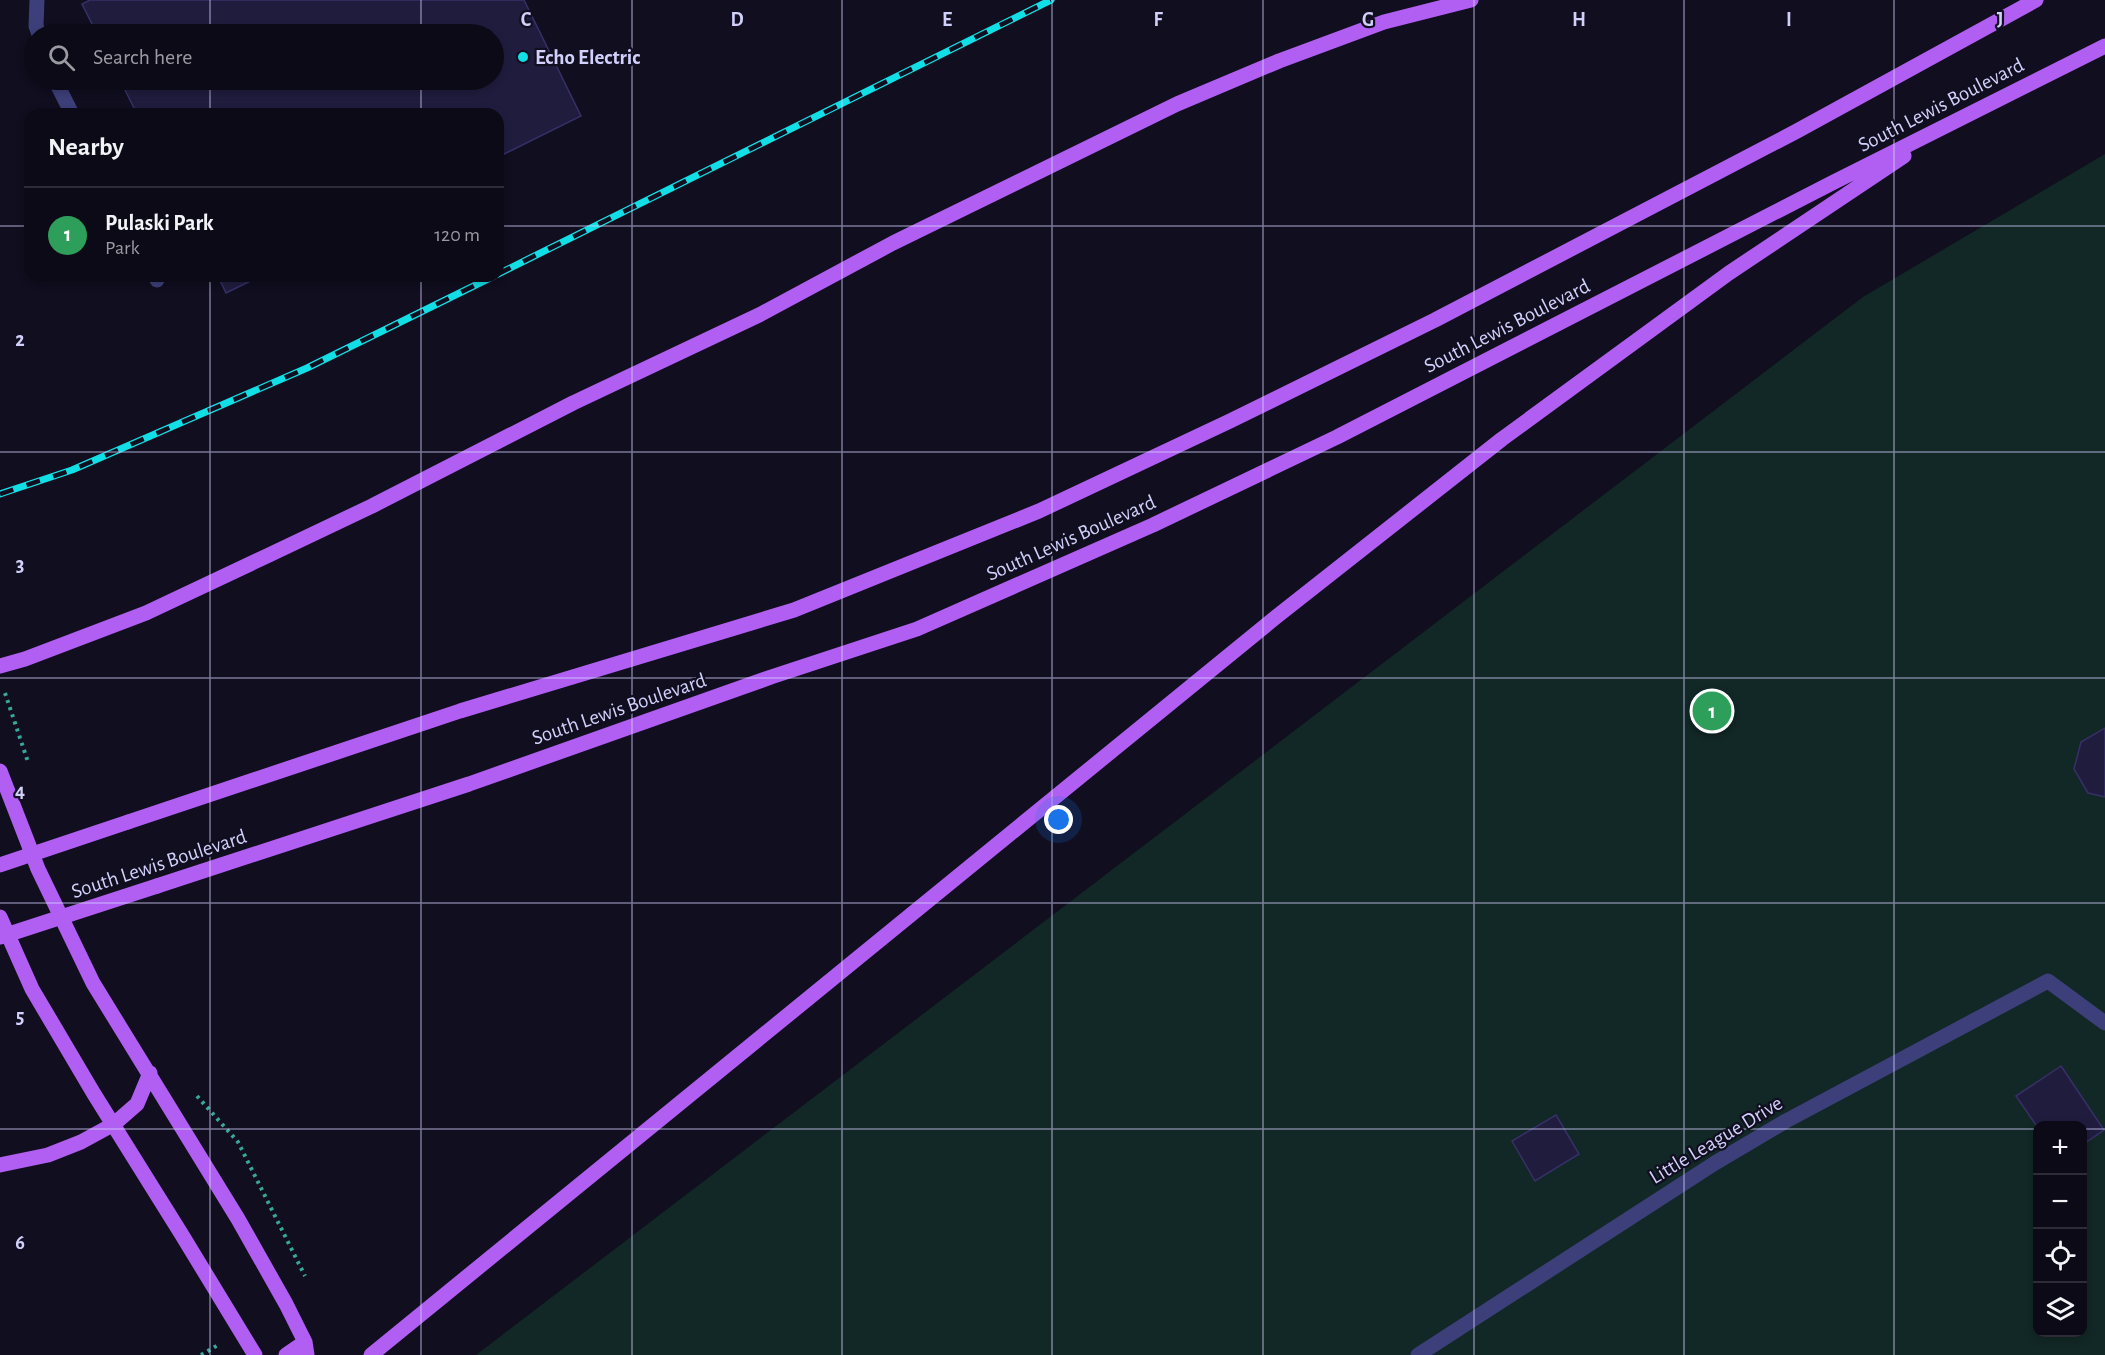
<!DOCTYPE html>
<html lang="en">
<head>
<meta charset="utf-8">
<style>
	body { margin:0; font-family:"Alegreya Sans",sans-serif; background:#151320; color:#f1f3f6 }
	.controls { position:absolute; right:18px; bottom:18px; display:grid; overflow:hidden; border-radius:12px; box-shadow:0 3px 9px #0003 }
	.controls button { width:54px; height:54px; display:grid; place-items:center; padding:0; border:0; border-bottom:2px solid #2c2b36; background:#0c0a17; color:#f1f3f6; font:30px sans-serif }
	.you { position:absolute; left:1059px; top:820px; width:21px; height:21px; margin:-15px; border:4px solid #fff; border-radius:50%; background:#1a73e8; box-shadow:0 0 0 9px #1a73e833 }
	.badge { display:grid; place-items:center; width:39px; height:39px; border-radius:50%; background:#2563eb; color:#fff; font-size:20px; font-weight:700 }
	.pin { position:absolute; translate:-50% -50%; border:3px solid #fff; box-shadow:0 2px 6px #0006 }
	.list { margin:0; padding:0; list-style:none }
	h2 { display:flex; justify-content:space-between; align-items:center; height:78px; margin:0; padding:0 24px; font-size:26px }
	h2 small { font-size:20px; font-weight:400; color:#9a9aa1 }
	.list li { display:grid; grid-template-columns:39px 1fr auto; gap:18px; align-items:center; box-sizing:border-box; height:96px; padding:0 24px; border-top:2px solid #2c2b36 }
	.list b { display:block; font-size:22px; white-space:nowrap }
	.list p { margin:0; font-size:20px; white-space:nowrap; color:#9a9aa1 }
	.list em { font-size:20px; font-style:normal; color:#9a9aa1 }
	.icon { flex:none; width:33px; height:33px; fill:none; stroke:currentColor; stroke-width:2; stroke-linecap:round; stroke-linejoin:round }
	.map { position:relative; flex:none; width:2105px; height:1355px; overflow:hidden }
	.search { position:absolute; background:#0c0a17; box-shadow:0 3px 9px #0003; left:24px; top:24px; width:480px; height:66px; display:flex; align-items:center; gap:15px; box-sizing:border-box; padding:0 21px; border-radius:33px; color:#9a9aa1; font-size:22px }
	.panel { position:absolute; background:#0c0a17; box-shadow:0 3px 9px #0003; left:24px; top:108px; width:480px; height:174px; border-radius:18px }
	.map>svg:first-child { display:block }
	.green { fill:#122826; fill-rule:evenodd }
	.building { fill:#201c3e; stroke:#373068; stroke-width:1.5 }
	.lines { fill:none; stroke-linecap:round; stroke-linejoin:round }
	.path { stroke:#37a899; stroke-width:4; stroke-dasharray:3 4.5; stroke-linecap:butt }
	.minor { stroke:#3d3f7a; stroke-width:15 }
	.major { stroke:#b15ff2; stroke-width:15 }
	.rail-casing { stroke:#12dfe5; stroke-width:7 }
	.rail { stroke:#100e1f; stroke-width:4.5; stroke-dasharray:14; stroke-linecap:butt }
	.major-bridge { stroke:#b15ff2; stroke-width:15 }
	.grid { fill:none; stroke:#d1d0fb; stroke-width:1.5; stroke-opacity:0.55 }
	.poi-dot { fill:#12dfe5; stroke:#100e1f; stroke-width:2 }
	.labels { text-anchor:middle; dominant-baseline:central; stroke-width:4.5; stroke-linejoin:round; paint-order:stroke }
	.poi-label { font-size:21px; font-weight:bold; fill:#d1d0fb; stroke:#100e1f; text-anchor:start }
	.street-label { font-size:21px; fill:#d1d0fb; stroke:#100e1f }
	.grid-label { font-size:20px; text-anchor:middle; font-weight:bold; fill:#d1d0fb; stroke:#100e1f; stroke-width:4.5; stroke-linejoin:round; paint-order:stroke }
</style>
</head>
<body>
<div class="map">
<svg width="2105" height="1355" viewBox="0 0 2105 1355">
	<rect width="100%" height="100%" fill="#100e1f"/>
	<!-- green -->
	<path class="green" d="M2105,154V1355H476L1863,297ZM2038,1126H2082V1332H2038Z"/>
	<!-- building -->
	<path class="building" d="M90,0H524L581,116L498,157V114H137L120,80H494V34H97L82,4Z
		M218,276H261L226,293Z
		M2105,728V797L2088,793L2074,769L2081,742Z
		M2061,1066L2104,1130L2082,1145V1126H2038V1128L2016,1096Z
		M1556,1115L1579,1154L1535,1181L1512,1141Z"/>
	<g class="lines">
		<!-- path -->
		<path class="path" d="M5,693L28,762
			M197,1096L238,1142L305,1276
			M201,1355L218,1345"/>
		<!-- minor -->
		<path class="minor" d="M37,0L36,26L39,34
			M55,80L72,114
			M155,276L157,280
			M1418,1355L1715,1163L1786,1121L2048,981L2105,1023"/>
		<!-- major -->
		<path class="major" d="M0,666L25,659L146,613L269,555L372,506L573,403L761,314L893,243L1177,104L1279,61L1384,22L1471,0
			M0,771L38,869L93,983L238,1219L286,1304L305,1342L307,1355
			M128,822L460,711L794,610L1039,511L1230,421L1435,320L1797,131L2036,0
			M157,886L469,784L771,677L917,629L1153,525L1337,437L1832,183L2105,46
			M0,917L32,989L94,1094L182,1235L255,1355
			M0,1165L48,1155L81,1142L114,1124L137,1104L150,1073
			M286,1355L305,1342
			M371,1355L1276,617L1502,439L1729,273L1904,156"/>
		<defs>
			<path id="rail" d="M498,274L1051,0
				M0,494L72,470L307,368L494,276"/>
		</defs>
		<!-- rail casing -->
		<use href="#rail" class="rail-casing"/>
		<!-- rail -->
		<use href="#rail" class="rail"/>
		<!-- major-bridge -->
		<path class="major-bridge" d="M0,865L128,822
			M0,937L157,886"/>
	</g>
	<!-- grid -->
	<path class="grid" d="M210,0V34M421,0V34M632,0V1355M842,0V1355M1052,0V1355M1263,0V1355M1474,0V1355M1684,0V1355M1894,0V1355M210,80V114M421,80V114M0,226H30M498,226H2105M210,276V1355M421,276V1355M0,452H2105M0,678H2105M0,903H2105M0,1129H2038M2082,1129H2105"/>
	<!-- markers -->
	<circle class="poi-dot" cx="523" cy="57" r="6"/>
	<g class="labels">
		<!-- poi labels -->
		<g class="poi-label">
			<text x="535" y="57">Echo Electric</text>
		</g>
		<!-- street labels -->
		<g class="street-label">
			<text transform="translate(1941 105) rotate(-27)">South Lewis Boulevard</text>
			<text transform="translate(1507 326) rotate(-27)">South Lewis Boulevard</text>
			<text transform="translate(1071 538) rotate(-24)">South Lewis Boulevard</text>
			<text transform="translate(619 709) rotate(-19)">South Lewis Boulevard</text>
			<text transform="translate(159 864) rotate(-18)">South Lewis Boulevard</text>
			<text transform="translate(1716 1140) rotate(-31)">Little League Drive</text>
		</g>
	</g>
	<g class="grid-label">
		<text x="526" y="26">C</text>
		<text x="737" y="26">D</text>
		<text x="947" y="26">E</text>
		<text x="1158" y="26">F</text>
		<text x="1368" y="26">G</text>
		<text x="1579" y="26">H</text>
		<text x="1789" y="26">I</text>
		<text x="2000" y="26">J</text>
		<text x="20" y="346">2</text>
		<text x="20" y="571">3</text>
		<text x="20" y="797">4</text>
		<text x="20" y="1023">5</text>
		<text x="20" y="1249">6</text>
	</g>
</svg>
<div class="controls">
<button>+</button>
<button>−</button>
<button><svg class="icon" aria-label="locate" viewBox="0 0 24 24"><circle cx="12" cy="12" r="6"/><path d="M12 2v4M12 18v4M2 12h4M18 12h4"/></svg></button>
<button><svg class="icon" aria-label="layers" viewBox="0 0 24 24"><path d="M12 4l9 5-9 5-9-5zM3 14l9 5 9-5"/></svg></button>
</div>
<div class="you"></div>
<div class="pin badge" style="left:1712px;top:711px;background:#2e9e5b">1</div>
<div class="search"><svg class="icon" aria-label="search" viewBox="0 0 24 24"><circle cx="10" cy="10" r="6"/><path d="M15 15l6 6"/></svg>Search here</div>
<section class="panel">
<h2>Nearby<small></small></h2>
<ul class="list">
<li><span class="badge" style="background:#2e9e5b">1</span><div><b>Pulaski Park</b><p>Park</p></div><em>120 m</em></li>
</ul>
</section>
</div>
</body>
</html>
